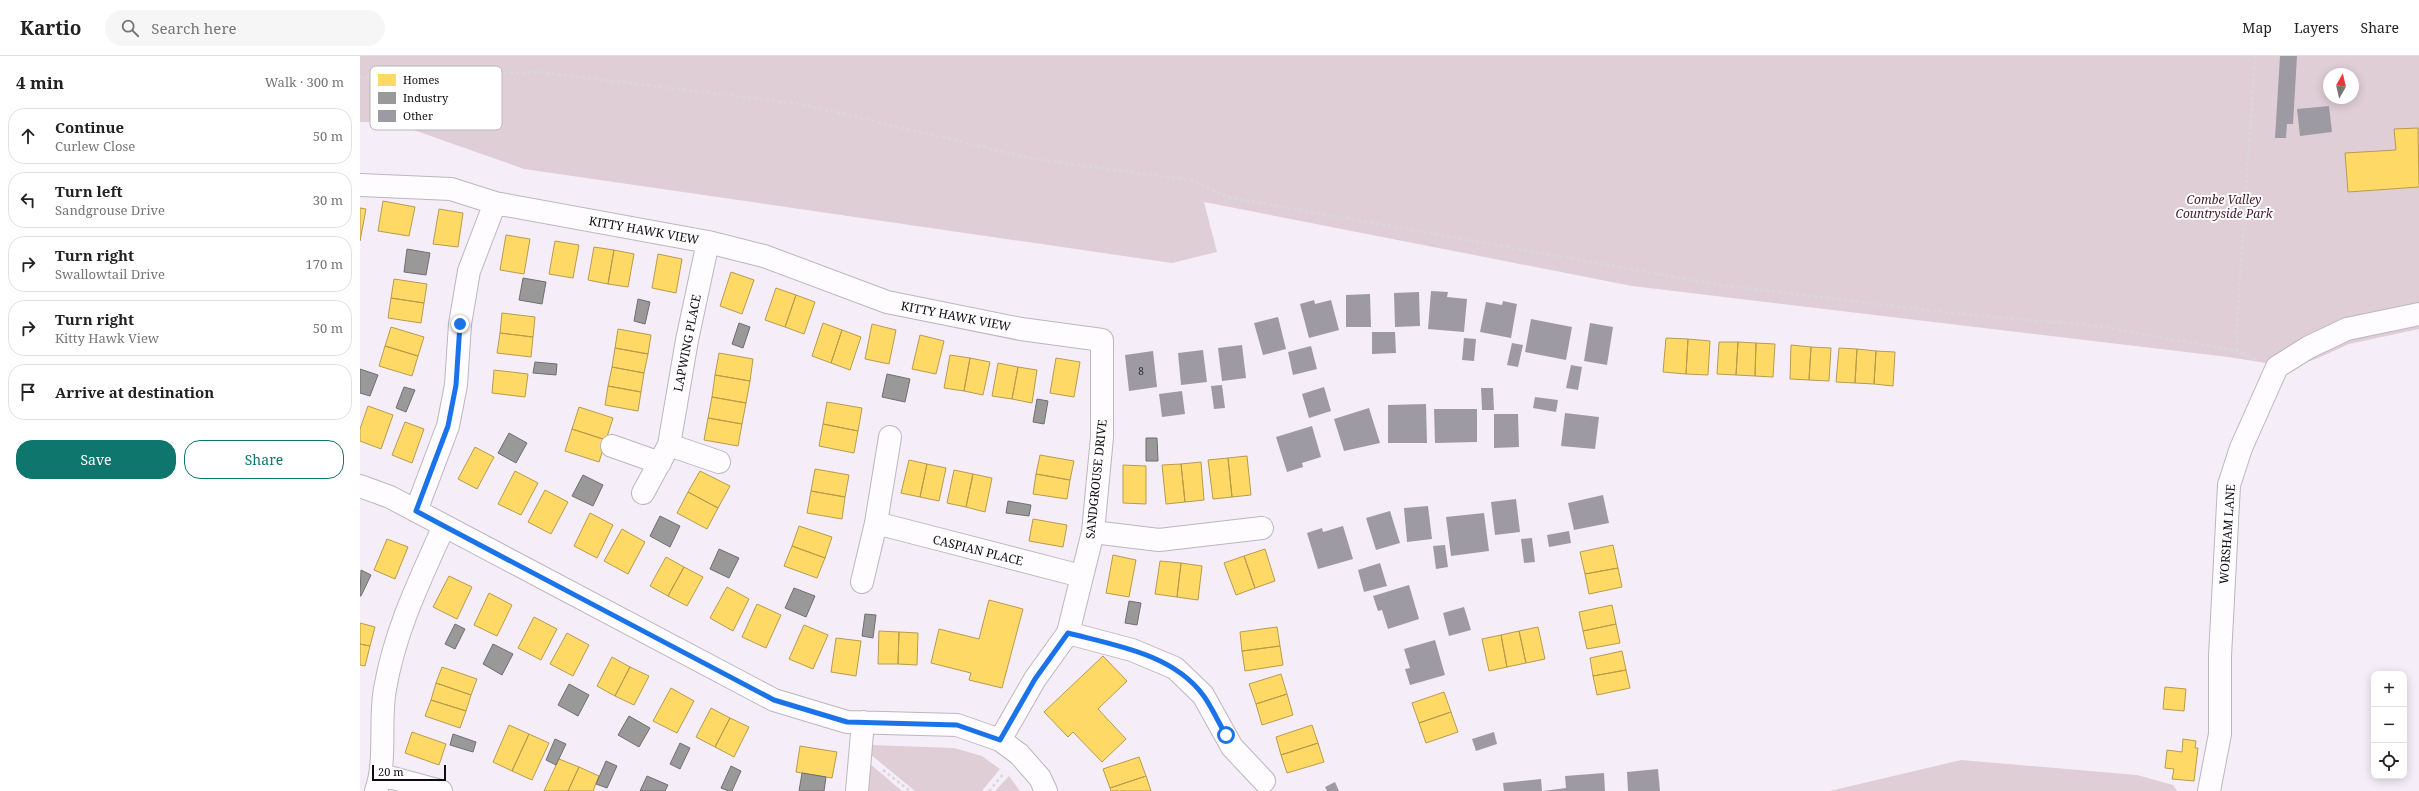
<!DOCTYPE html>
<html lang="en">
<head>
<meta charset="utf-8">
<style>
	body { margin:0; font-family:"Noto Serif",serif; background:#f6f6f6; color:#222 }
	.controls { position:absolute; right:12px; bottom:12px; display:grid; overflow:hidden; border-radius:8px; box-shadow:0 2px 10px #0003 }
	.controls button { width:36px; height:36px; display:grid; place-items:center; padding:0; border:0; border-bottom:1px solid #e0e0e0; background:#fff; color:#222; font:20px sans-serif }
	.compass { position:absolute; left:1963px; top:12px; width:36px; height:36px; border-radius:50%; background:#fff; box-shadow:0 2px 10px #0003; rotate:8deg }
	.scale { position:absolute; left:12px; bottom:10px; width:74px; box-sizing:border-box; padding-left:4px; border:2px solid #100b13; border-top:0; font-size:11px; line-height:14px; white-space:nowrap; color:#100b13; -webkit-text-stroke:3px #fff; paint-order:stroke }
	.stop { position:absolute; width:12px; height:12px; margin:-9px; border:3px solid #1a73e8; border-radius:50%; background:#fff }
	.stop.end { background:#1a73e8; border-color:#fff; box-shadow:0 1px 4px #0008 }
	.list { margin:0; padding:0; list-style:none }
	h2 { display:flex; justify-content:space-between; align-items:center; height:52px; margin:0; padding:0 16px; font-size:17px }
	h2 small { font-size:13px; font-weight:400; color:#767676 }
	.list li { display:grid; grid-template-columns:26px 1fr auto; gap:12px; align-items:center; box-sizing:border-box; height:56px; margin:0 8px 8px; padding:0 8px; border:1px solid #e0e0e0; border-radius:16px }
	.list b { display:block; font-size:15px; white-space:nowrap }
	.list p { margin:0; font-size:13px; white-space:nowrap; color:#767676 }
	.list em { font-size:13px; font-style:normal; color:#767676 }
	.actions { display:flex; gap:8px; padding:12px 16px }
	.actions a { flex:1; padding:9px 0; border:1px solid #0f766e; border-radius:16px; text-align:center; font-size:14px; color:#0f766e }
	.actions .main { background:#0f766e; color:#fff }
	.icon { flex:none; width:22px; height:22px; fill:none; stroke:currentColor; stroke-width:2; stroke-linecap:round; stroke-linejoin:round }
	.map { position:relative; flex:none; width:2059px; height:735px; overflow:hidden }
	header { display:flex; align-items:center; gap:24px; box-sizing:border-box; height:56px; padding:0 20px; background:#fff; border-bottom:1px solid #e0e0e0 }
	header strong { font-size:19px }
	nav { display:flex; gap:22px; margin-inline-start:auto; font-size:14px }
	.search { width:280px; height:36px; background:#f6f6f6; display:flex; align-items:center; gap:10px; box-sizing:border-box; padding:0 14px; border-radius:22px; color:#767676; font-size:15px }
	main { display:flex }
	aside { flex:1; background:#fff }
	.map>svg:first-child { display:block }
	.green { fill:#e0ced6; fill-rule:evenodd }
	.homes { fill:#ffd966; stroke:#b79b4d }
	.industry { fill:#999; stroke:#706e71 }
	.building { fill:#9e9aa4 }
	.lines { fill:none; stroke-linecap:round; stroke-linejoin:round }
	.minor-casing { stroke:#bcb6bf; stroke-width:24 }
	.path { stroke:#d9d7da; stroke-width:2.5; stroke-dasharray:3 3; stroke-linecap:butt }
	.minor { stroke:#fefcfe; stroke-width:22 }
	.route { stroke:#1a73e8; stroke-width:5 }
	.labels { text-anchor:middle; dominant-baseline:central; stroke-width:4; stroke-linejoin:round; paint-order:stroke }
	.number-label { font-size:10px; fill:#342f37 }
	.park-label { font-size:12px; font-style:italic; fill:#461a29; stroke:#fff }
	.street-label { font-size:12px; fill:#100b13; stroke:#fff }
	.key { fill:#fff; stroke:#b7b6b8; stroke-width:1 }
	.key-label { font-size:11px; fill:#100b13 }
</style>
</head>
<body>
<header>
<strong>Kartio</strong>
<div class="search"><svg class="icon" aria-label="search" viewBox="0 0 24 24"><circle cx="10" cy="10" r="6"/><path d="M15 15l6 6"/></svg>Search here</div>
<nav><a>Map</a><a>Layers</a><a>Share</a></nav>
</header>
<main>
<aside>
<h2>4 min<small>Walk · 300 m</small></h2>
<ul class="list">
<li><svg class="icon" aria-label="ahead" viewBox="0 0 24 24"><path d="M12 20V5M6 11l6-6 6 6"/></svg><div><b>Continue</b><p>Curlew Close</p></div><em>50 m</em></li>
<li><svg class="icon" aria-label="left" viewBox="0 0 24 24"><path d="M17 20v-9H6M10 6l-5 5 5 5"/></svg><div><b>Turn left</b><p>Sandgrouse Drive</p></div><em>30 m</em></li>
<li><svg class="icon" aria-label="right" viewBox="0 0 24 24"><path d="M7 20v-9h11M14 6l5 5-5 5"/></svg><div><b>Turn right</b><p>Swallowtail Drive</p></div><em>170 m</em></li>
<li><svg class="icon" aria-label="right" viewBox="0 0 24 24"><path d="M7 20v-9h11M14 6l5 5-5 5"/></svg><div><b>Turn right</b><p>Kitty Hawk View</p></div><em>50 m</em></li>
<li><svg class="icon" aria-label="arrive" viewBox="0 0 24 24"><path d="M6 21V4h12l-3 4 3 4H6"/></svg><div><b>Arrive at destination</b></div></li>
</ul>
<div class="actions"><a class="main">Save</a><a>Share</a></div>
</aside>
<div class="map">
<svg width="2059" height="735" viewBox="0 0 2059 735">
	<rect width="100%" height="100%" fill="#f5eef9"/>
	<!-- green -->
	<path class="green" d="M0,0H2059V273L1989,288L1956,303L1932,311L1868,301L1272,230L844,146L857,196L812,207L164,113L31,66H0ZM1969,18H1993V42H1969Z
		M512,689L594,692L622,700L640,713L622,735H555L510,698Z
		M1601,704L1777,719L1813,729L1817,735H1470Z
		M509,707L542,735H506Z
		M649,720L660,735H635Z"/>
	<!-- homes -->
	<path class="homes" d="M2058,72L2059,131L1988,136L1985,97L2036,94L2034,73Z
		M23,145L55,151L49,180L18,175Z
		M0,152L6,153L0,185Z
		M79,153L103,157L98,191L73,188Z
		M146,179L170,183L164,218L140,214Z
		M195,185L219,189L213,222L189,218Z
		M234,191L254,194L248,228L228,224Z
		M254,194L274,198L268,231L248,228Z
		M298,198L322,203L316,237L292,232Z
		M371,216L394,224L382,258L360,250Z
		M34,223L67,228L64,247L31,242Z
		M416,232L436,239L425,271L405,264Z
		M436,239L455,246L444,278L425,271Z
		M31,242L64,247L61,267L28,262Z
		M142,257L175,261L173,281L140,277Z
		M463,267L482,274L471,307L452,300Z
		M512,268L536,274L529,308L505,303Z
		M31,271L64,281L58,300L25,290Z
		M258,273L291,279L288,298L255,292Z
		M482,274L501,281L490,314L471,307Z
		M140,277L173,281L171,301L137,297Z
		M560,279L584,285L576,318L552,313Z
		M1306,282L1328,283L1326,318L1303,316Z
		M1328,283L1350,285L1348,319L1326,318Z
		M1359,286H1378L1376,319L1357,318Z
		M1378,286L1396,287L1395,320L1376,319Z
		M1396,287L1415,288L1413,321L1395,320Z
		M1431,289L1451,291L1449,324L1430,323Z
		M25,290L58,300L52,320L19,310Z
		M1451,291L1471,292L1469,325L1449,324Z
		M255,292L288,298L284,317L252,311Z
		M1479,292L1497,293L1495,327L1476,326Z
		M1497,293L1516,295L1514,328L1495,327Z
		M1516,295L1535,296L1533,330L1514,328Z
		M359,297L393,303L390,325L355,319Z
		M590,299L610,302L604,335L584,332Z
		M610,302L630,306L623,339L604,335Z
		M696,302L720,306L714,341L690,337Z
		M638,307L658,311L652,343L632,340Z
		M252,311L284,317L281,336L248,330Z
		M658,311L677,314L672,347L652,343Z
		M134,314L168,318L165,341L132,337Z
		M355,319L390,325L386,347L352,341Z
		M248,330L281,336L278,355L245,349Z
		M352,341L386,347L382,368L348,362Z
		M467,346L502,352L498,375L463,368Z
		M8,350L33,359L21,393L0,385V373Z
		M219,351L253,362L246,384L212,373Z
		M348,362L382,368L378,390L344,384Z
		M45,366L64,373L52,407L32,399Z
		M463,368L498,375L494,397L459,390Z
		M212,373L246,384L239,406L205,395Z
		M115,391L134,401L117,433L98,423Z
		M680,399L714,405L710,424L676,418Z
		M887,400L891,439L872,441L868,402Z
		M868,402L872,441L853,443L848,404Z
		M549,404L567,408L560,441L541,437Z
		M841,406L844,444L825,446L821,408Z
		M567,408L586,412L579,445L560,441Z
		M821,408L825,446L806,448L802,409Z
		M763,409L786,410V448L763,447Z
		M455,413L489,419L485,441L451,435Z
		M594,414L613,418L606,451L587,447Z
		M155,415L178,427L161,459L138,448Z
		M340,415L370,430L358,452L328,436Z
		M613,418L632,422L625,456L606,451Z
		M676,418L710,424L707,443L673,438Z
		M185,434L208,446L191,478L168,466Z
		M451,435L485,441L482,463L447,457Z
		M328,436L358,452L347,473L317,457Z
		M230,457L253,469L237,502L214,490Z
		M673,463L707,469L703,491L669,485Z
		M439,470L472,481L465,502L432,490Z
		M262,473L285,486L268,518L244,505Z
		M27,483L48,491L35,523L14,514Z
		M1253,489L1258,512L1225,518L1220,496Z
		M432,490L465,502L457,522L424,510Z
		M905,493L915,525L895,532L884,500Z
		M753,499L776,504L769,541L746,537Z
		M884,500L895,532L876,539L864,507Z
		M306,501L324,511L308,540L290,530Z
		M800,505L821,507L817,541L795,538Z
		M821,507L842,510L838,544L817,541Z
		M324,511L343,521L327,550L308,540Z
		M1258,512L1262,531L1229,538L1225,518Z
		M89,520L112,531L97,563L73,551Z
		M367,531L389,543L373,575L350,562Z
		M129,537L152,549L137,580L114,569Z
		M629,544L663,553L642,632L609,624L611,617L571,607L579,573L619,583Z
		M397,548L421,559L406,592L382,581Z
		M1252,549L1256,568L1223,575L1219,556Z
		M174,561L197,573L181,604L158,592Z
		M0,567L15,571L10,590L0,588Z
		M1256,568L1260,587L1227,593L1223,575Z
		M444,569L468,579L453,613L429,603Z
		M917,571L920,590L882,595L880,576Z
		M1178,571L1185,603L1166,607L1159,575Z
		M519,575L539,576L538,608H518Z
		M1159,575L1166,607L1147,611L1141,579Z
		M539,576L558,577L557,609L538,608Z
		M207,577L229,589L213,620L190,608Z
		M1141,579L1147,611L1129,615L1122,583Z
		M476,582L501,585L496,620L471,616Z
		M0,588L10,590L5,610L0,609Z
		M920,590L923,609L885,615L882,595Z
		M1262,595L1266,614L1233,620L1230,602Z
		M743,600L767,625L738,653L766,683L742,706L713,676L708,681L684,656Z
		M252,601L270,611L255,640L237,630Z
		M82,611L117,623L111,639L76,627Z
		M270,611L289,620L274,649L255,640Z
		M1266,614L1270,632L1237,639L1233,620Z
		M921,618L927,638L896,648L889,628Z
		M76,627L111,639L106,655L71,644Z
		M1805,631L1826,633L1824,655L1803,653Z
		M311,632L334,645L317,677L293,665Z
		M1084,636L1091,656L1059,667L1052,647Z
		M927,638L933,659L902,669L896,648Z
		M71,644L106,655L100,672L65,660Z
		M351,652L370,662L355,691L336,681Z
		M1091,656L1098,676L1066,687L1059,667Z
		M370,662L389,671L374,701L355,691Z
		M149,669L169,678L152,715L133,706Z
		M952,669L958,687L921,699L916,681Z
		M52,676L86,688L79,709L45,697Z
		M169,678L189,687L172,724L152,715Z
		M1823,683L1836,685L1835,692H1838L1834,725L1812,723L1814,713L1805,712L1807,694L1822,696Z
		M958,687L964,706L927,717L921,699Z
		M440,690L477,696L472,722L436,716Z
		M779,701L786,720L750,732L743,713Z
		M199,703L219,711L208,735H184Z
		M219,711L239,720L233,735H208Z
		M786,720L791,735H751L750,732Z"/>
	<!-- industry -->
	<path class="industry" d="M47,193L70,197L66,219L44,216Z
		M163,222L186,226L182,248L159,244Z
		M278,243L290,246L285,268L274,265Z
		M379,267L390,271L383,292L372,288Z
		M175,306L197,308L196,319L173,317Z
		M0,313L18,319L10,340L0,337Z
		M527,318L550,323L545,346L522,341Z
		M44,331L55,334L46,356L36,352Z
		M677,343L688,345L684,368L673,366Z
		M149,377L167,387L156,407L138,397Z
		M786,382H797L798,405H786Z
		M223,419L243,429L233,450L212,440Z
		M648,445L671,449L669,460L646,457Z
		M300,460L320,470L310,491L290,480Z
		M359,493L379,502L369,522L350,513Z
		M1,514L11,519L1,540H0Z
		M434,532L455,540L446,561L425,552Z
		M769,545L781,547L777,569L765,567Z
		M505,558L516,559L513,582L502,580Z
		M95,568L105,573L95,593L85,588Z
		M133,588L153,598L142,619L123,608Z
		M209,628L229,639L218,660L198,649Z
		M269,660L290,672L279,691L258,679Z
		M93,678L116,686L113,696L90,689Z
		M195,683L206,688L196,709L186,704Z
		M320,687L330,692L320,713L310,708Z
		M246,705L257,710L247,732L236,728Z
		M371,710L381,715L372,735H369L361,732Z
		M442,717L466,721L464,735H439Z
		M287,720L308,729L305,735H280Z"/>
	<!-- building -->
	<path class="building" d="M1920,0H1937L1933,68H1927L1926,82H1915Z
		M1969,50L1972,76L1940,80L1937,53Z
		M1071,235L1088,236L1087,241L1107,243L1104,276L1068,273Z
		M1059,236L1060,270L1035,271L1034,237Z
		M1010,238L1011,271H986V239Z
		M954,244L955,248L971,244L979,274L949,282L940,248Z
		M1143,245L1157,248L1151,282L1120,276L1126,246L1142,249Z
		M918,261L926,293L903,299L894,267Z
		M1171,263L1212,271L1206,304L1165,296Z
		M1230,267L1253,271L1247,309L1224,305Z
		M1012,276H1035L1036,297L1012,298Z
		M1104,282L1116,283L1114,305L1102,304Z
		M1152,287L1163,289L1158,311L1147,309Z
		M882,289L886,322L862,325L858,292Z
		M951,290L957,313L933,319L928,296Z
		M843,294L847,326L821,329L818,297Z
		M793,295L797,331L769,335L765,299Z
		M1211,309L1222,311L1218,334L1206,332Z
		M862,329L865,352L854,353L851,330Z
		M964,331L971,355L949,362L942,338Z
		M1121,332H1133L1134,354H1122Z
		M822,335L825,358L802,361L799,338Z
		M1175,341L1198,344L1196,356L1173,352Z
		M1066,348L1067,387H1028V349Z
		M1009,352L1020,387L984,395L974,363Z
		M1074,353H1117V386L1075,387Z
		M1205,357L1239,361L1235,393L1201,390Z
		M1134,358H1158L1159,391L1134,392Z
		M952,370L961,401L942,407L943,411L927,416L916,381Z
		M1243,439L1249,467L1214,474L1208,447Z
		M1156,443L1160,476L1135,479L1131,446Z
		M1068,450L1072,483L1047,486L1044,452Z
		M1030,455L1040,487L1016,494L1006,462Z
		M1124,457L1129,495L1091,500L1086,461Z
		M983,470L993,503L958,513L947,477L962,472L963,476Z
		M1209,475L1211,487L1189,491L1187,479Z
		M1172,482L1175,506L1164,507L1161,483Z
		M1085,489L1088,511L1076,513L1073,490Z
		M1020,507L1027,530L1004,536L998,514Z
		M1049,529L1059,563L1028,573L1022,554L1018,555L1013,540Z
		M1104,551L1111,574L1089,580L1083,557Z
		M1075,584L1085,619L1050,629L1045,613L1050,612L1044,593Z
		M1134,676L1137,688L1116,695L1112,683Z
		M1298,713L1300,735H1268L1267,716Z
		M1244,717L1245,735H1183L1206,732L1205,720Z
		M1181,723L1182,735H1144L1143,727Z
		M975,726L979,735H967L965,731Z"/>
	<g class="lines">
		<defs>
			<path id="minor" d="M0,129L91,133L135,147
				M309,389L359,406
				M252,390L300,407
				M0,430L30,441L414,644L487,666L597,669L640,684L659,698L680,722L686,735
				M283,437L309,389L327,284L348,186
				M56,455L88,370L96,329L100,268L109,215L135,147L348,186L404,200L527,246L661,273L742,284V381L733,476L708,577L675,623L640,684
				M516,467L721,520
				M733,476L799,484L902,472
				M502,526L516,467L530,381
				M708,577L772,594L815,612L843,639L872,691L904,725
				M22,719L81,735
				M16,735C27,703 19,666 25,633C35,574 60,524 84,470
				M497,735L503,666
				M1849,735L1860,678V600L1869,429L1881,392L1917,311L1949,291L1987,273L2059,258"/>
		</defs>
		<!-- minor casing -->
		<use href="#minor" class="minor-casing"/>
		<!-- path -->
		<path class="path" d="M0,21L179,16L440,48L675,103L835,125L867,141L1360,229L1599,258L1738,270L1877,295L1896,303
			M1877,295V266L1895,0
			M523,714L550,735
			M629,735L644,717"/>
		<!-- minor -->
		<use href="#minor" class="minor"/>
	</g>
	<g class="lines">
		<!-- route -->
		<path class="route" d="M100,268L96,329L88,370L56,455L84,470L414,644L487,666L597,669L640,684L675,623L708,577C754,589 813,598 843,639C852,651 858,666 866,679"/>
	</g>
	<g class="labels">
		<!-- number labels -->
		<g class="number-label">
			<text x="781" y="315">8</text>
		</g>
		<!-- park labels -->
		<g class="park-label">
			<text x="1864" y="143">Combe Valley<tspan x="1864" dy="14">Countryside Park</tspan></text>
		</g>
		<!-- street labels -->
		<g class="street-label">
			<text transform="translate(284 174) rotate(10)">KITTY HAWK VIEW</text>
			<text transform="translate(596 260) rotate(11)">KITTY HAWK VIEW</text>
			<text transform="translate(327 287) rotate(-79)">LAPWING PLACE</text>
			<text transform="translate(736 423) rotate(-84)">SANDGROUSE DRIVE</text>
			<text transform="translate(1867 478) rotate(-86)">WORSHAM LANE</text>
			<text transform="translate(618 494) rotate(14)">CASPIAN PLACE</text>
		</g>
	</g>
	<!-- legend -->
	<rect x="10" y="10" width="132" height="64" rx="6" class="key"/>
	<rect x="18" y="18" width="18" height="12" fill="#ffd966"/>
	<rect x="18" y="36" width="18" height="12" fill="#999"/>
	<rect x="18" y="54" width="18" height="12" fill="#9e9aa4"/>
	<g class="key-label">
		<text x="43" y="28">Homes</text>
		<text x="43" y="46">Industry</text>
		<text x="43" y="64">Other</text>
	</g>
</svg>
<div class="controls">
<button>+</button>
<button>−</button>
<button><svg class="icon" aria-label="locate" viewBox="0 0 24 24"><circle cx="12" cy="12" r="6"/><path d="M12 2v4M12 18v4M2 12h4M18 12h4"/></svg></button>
</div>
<svg class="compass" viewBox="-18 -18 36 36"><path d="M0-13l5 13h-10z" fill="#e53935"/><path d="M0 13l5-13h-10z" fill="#767676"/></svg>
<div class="scale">20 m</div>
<div class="stop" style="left:866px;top:679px"></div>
<div class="stop end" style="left:100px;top:268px"></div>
</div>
</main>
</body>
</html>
